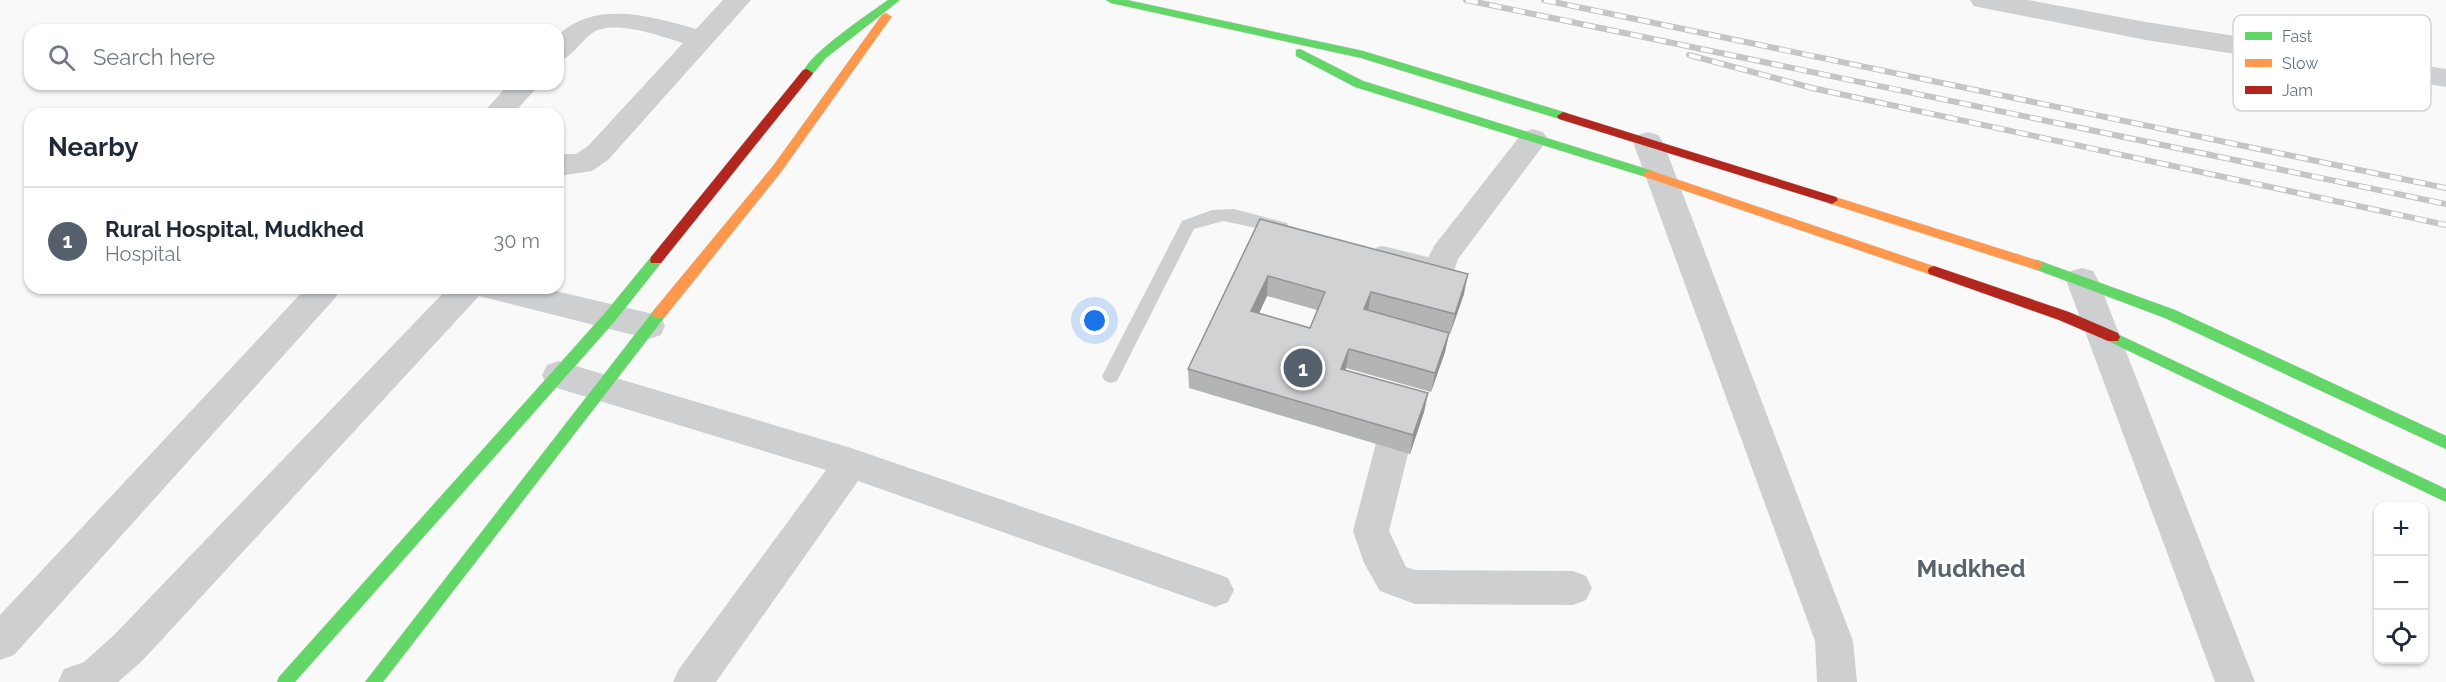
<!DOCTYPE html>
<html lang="en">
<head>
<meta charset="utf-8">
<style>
	body { margin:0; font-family:Raleway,sans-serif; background:#f2f2f3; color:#1f2937 }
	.controls { position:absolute; right:18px; bottom:18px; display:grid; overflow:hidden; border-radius:12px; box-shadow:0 2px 4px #0004 }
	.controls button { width:54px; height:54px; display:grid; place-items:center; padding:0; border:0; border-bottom:2px solid #e0e1e3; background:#fff; color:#1f2937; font:30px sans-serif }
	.you { position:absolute; left:1095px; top:321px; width:21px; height:21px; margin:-15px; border:4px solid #fff; border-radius:50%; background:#1a73e8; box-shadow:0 0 0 9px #1a73e833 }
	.badge { display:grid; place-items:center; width:39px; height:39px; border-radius:50%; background:#56606c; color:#fff; font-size:20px; font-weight:700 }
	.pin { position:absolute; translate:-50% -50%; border:3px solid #fff; box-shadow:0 2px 6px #0006 }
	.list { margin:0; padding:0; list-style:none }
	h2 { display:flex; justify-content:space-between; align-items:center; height:78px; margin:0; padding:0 24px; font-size:26px }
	h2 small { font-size:20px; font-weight:400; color:#747a83 }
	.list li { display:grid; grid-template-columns:39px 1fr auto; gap:18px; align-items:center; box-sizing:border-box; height:108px; padding:0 24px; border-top:2px solid #e0e1e3 }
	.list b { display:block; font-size:22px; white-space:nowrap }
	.list p { margin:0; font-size:20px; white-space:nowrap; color:#747a83 }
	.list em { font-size:20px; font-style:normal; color:#747a83 }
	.icon { flex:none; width:33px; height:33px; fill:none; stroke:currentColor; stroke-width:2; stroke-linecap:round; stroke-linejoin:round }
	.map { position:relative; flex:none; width:2446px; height:682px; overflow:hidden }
	.search { position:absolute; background:#fff; box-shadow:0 2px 4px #0004; left:24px; top:24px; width:540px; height:66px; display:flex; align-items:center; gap:15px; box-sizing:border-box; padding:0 21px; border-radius:18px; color:#747a83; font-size:22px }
	.panel { position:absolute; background:#fff; box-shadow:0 2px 4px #0004; left:24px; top:108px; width:540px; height:186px; border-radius:18px }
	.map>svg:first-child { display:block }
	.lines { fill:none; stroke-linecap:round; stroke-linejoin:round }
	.fast-casing { stroke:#d5d6d7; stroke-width:1 }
	.slow-casing { stroke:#d5d6d7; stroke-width:1 }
	.jam-casing { stroke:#d5d6d7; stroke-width:1 }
	.lane { fill:#cecfd0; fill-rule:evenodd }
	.street { fill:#cecfd0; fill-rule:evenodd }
	.fast { fill:#63d668; fill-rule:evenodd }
	.slow { fill:#ff974d; fill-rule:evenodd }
	.jam { fill:#b3261e; fill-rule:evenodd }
	.rail-casing { stroke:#c3c5c6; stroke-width:6 }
	.rail { stroke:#fff; stroke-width:4; stroke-dasharray:12; stroke-linecap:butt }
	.wall { fill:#b3b5b5; fill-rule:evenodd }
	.shaded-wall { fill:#929394 }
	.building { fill:#d0d2d3; stroke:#929394; stroke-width:1.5; fill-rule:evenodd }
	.labels { text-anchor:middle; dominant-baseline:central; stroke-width:6; stroke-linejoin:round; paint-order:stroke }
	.district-label { font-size:24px; font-weight:bold; fill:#57646e; stroke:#fff }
	.key { fill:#fff; stroke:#d1d6da; stroke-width:1.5 }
	.key-label { font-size:16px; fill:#657683 }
</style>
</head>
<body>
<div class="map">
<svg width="2446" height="682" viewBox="0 0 2446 682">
	<rect width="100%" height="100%" fill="#f9f9f9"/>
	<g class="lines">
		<defs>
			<path id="fast" d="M888,0H900L826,58L811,76H803C799,60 873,11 888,0Z
				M1106,0H1127L1363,51L1567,113L1569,116L1563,120L1361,58L1111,3Z
				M1300,49L1363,81L1653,171L1655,174L1649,178L1355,87L1296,56V50Z
				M656,255L662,260L661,263L615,321L295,682H277L279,677L605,313L651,257Z
				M2037,260L2175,310L2446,436V449L2165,318L2032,268L2031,265L2032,262Z
				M659,309L666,314L664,318L383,682H365L654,310Z
				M2113,332L2446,489V502L2108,341L2106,337L2108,333Z"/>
			<path id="slow" d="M886,13L892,17L890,19L781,172L664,318H654L652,314L654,310L773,166L882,15Z
				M1649,170L1939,268L1940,271L1939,274H1929L1645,177L1643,174Z
				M1832,196L2042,262L2043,265L2037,270L1828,203L1826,200Z"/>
			<path id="jam" d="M807,69L813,73L811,76L661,263H651L650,260L651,257L803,70Z
				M1563,112L1836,197L1838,200L1832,204L1559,119L1557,116Z
				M1934,266L2069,312L2118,333L2120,337L2118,341H2108L2059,320L1929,274L1928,271L1929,268Z"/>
		</defs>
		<!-- fast casing -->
		<use href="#fast" class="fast-casing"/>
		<!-- slow casing -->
		<use href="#slow" class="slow-casing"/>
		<!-- jam casing -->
		<use href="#jam" class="jam-casing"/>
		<!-- lane -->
		<path class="lane" d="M1234,209L1287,223L1289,227L1281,233L1223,221L1194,229L1117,381L1111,383L1105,381L1102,376L1182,221L1212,210Z
			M1383,246L1440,260L1446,261L1449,266L1446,271L1440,272L1377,257L1374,252L1377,247Z"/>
		<!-- street -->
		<path class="street" d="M723,0H751L608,160L592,171L558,176V154H576L588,146L683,43C660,36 611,18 591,34C578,44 573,57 558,61V35C596,0 650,16 696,29Z
			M1970,0H2028L2146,22L2446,69V87L2146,40L1983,8L1974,6Z
			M509,84H540L513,114H482Z
			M1533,129L1543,132L1548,139L1458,259L1438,317L1427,321L1416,317L1411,308L1418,279L1434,246L1523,132Z
			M1648,132L1658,135L1663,142L1853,641L1857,682H1817L1815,641L1633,142L1638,135Z
			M2082,268L2093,271L2098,280L2255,682H2215L2066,280L2071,271Z
			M306,288H341L336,297L14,655L0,660V615Z
			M448,288H543L649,313L661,317L665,326L661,335L649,339L479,296L142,661L118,682H58L64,669L84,662L114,635Z
			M559,361L851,448L1215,573L1228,578L1234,590L1228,602L1215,607L858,481L716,682H673L679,669L826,470L547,385L542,375L547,365Z
			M1403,391L1415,395L1420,405L1389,531L1406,567L1415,570L1573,571L1586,576L1592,588L1586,600L1573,605L1415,604L1380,591L1364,563L1353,531L1386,405L1391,395Z"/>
		<!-- fast -->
		<use href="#fast" class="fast"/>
		<!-- slow -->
		<use href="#slow" class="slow"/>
		<!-- jam -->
		<use href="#jam" class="jam"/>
		<defs>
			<path id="rail" d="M1466,0L2446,204
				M1544,0L2446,188
				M1689,55L1812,88L2446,225"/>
		</defs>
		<!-- rail casing -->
		<use href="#rail" class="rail-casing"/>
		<!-- rail -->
		<use href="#rail" class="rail"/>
	</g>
	<!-- wall -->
	<path class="wall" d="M1260,219L1464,294L1450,334H1449L1445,352L1431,392L1346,368V370L1428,393L1424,412L1410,454L1189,388L1188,369ZM1267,296L1317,310L1310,328L1259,313Z"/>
	<!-- shaded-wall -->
	<path class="shaded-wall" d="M1468,274L1464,294L1450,334L1455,314Z
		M1268,276L1267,296L1251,331V311Z
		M1371,292L1368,311L1364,309Z
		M1449,333L1445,352L1431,392L1435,373Z
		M1349,349L1346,368L1339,388L1341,369Z
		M1428,393L1424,412L1410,454L1413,435Z"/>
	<!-- building -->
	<path class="building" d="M1260,219L1468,274L1455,314L1371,292L1364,309L1449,333L1435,373L1349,349L1341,369L1428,393L1413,435L1188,369ZM1268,276L1325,292L1310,328L1251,311Z"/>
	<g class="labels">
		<!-- district labels -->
		<g class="district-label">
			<text x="1971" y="568">Mudkhed</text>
		</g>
	</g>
	<!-- legend -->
	<rect x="2233" y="15" width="198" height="96" rx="9" class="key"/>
	<rect x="2245" y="32" width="27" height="8" fill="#63d668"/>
	<rect x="2245" y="59" width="27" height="8" fill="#ff974d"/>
	<rect x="2245" y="86" width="27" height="8" fill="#b3261e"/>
	<g class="key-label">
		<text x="2282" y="42">Fast</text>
		<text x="2282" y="69">Slow</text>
		<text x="2282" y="96">Jam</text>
	</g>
</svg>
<div class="controls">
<button>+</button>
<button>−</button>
<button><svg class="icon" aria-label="locate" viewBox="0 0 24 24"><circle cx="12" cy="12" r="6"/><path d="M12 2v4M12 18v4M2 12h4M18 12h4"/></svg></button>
</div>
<div class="you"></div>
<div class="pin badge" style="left:1303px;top:368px">1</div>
<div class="search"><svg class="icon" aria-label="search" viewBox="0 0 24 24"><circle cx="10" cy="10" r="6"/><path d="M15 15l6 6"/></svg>Search here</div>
<section class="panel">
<h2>Nearby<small></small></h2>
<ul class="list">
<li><span class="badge">1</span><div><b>Rural Hospital, Mudkhed</b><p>Hospital</p></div><em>30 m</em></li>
</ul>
</section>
</div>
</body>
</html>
